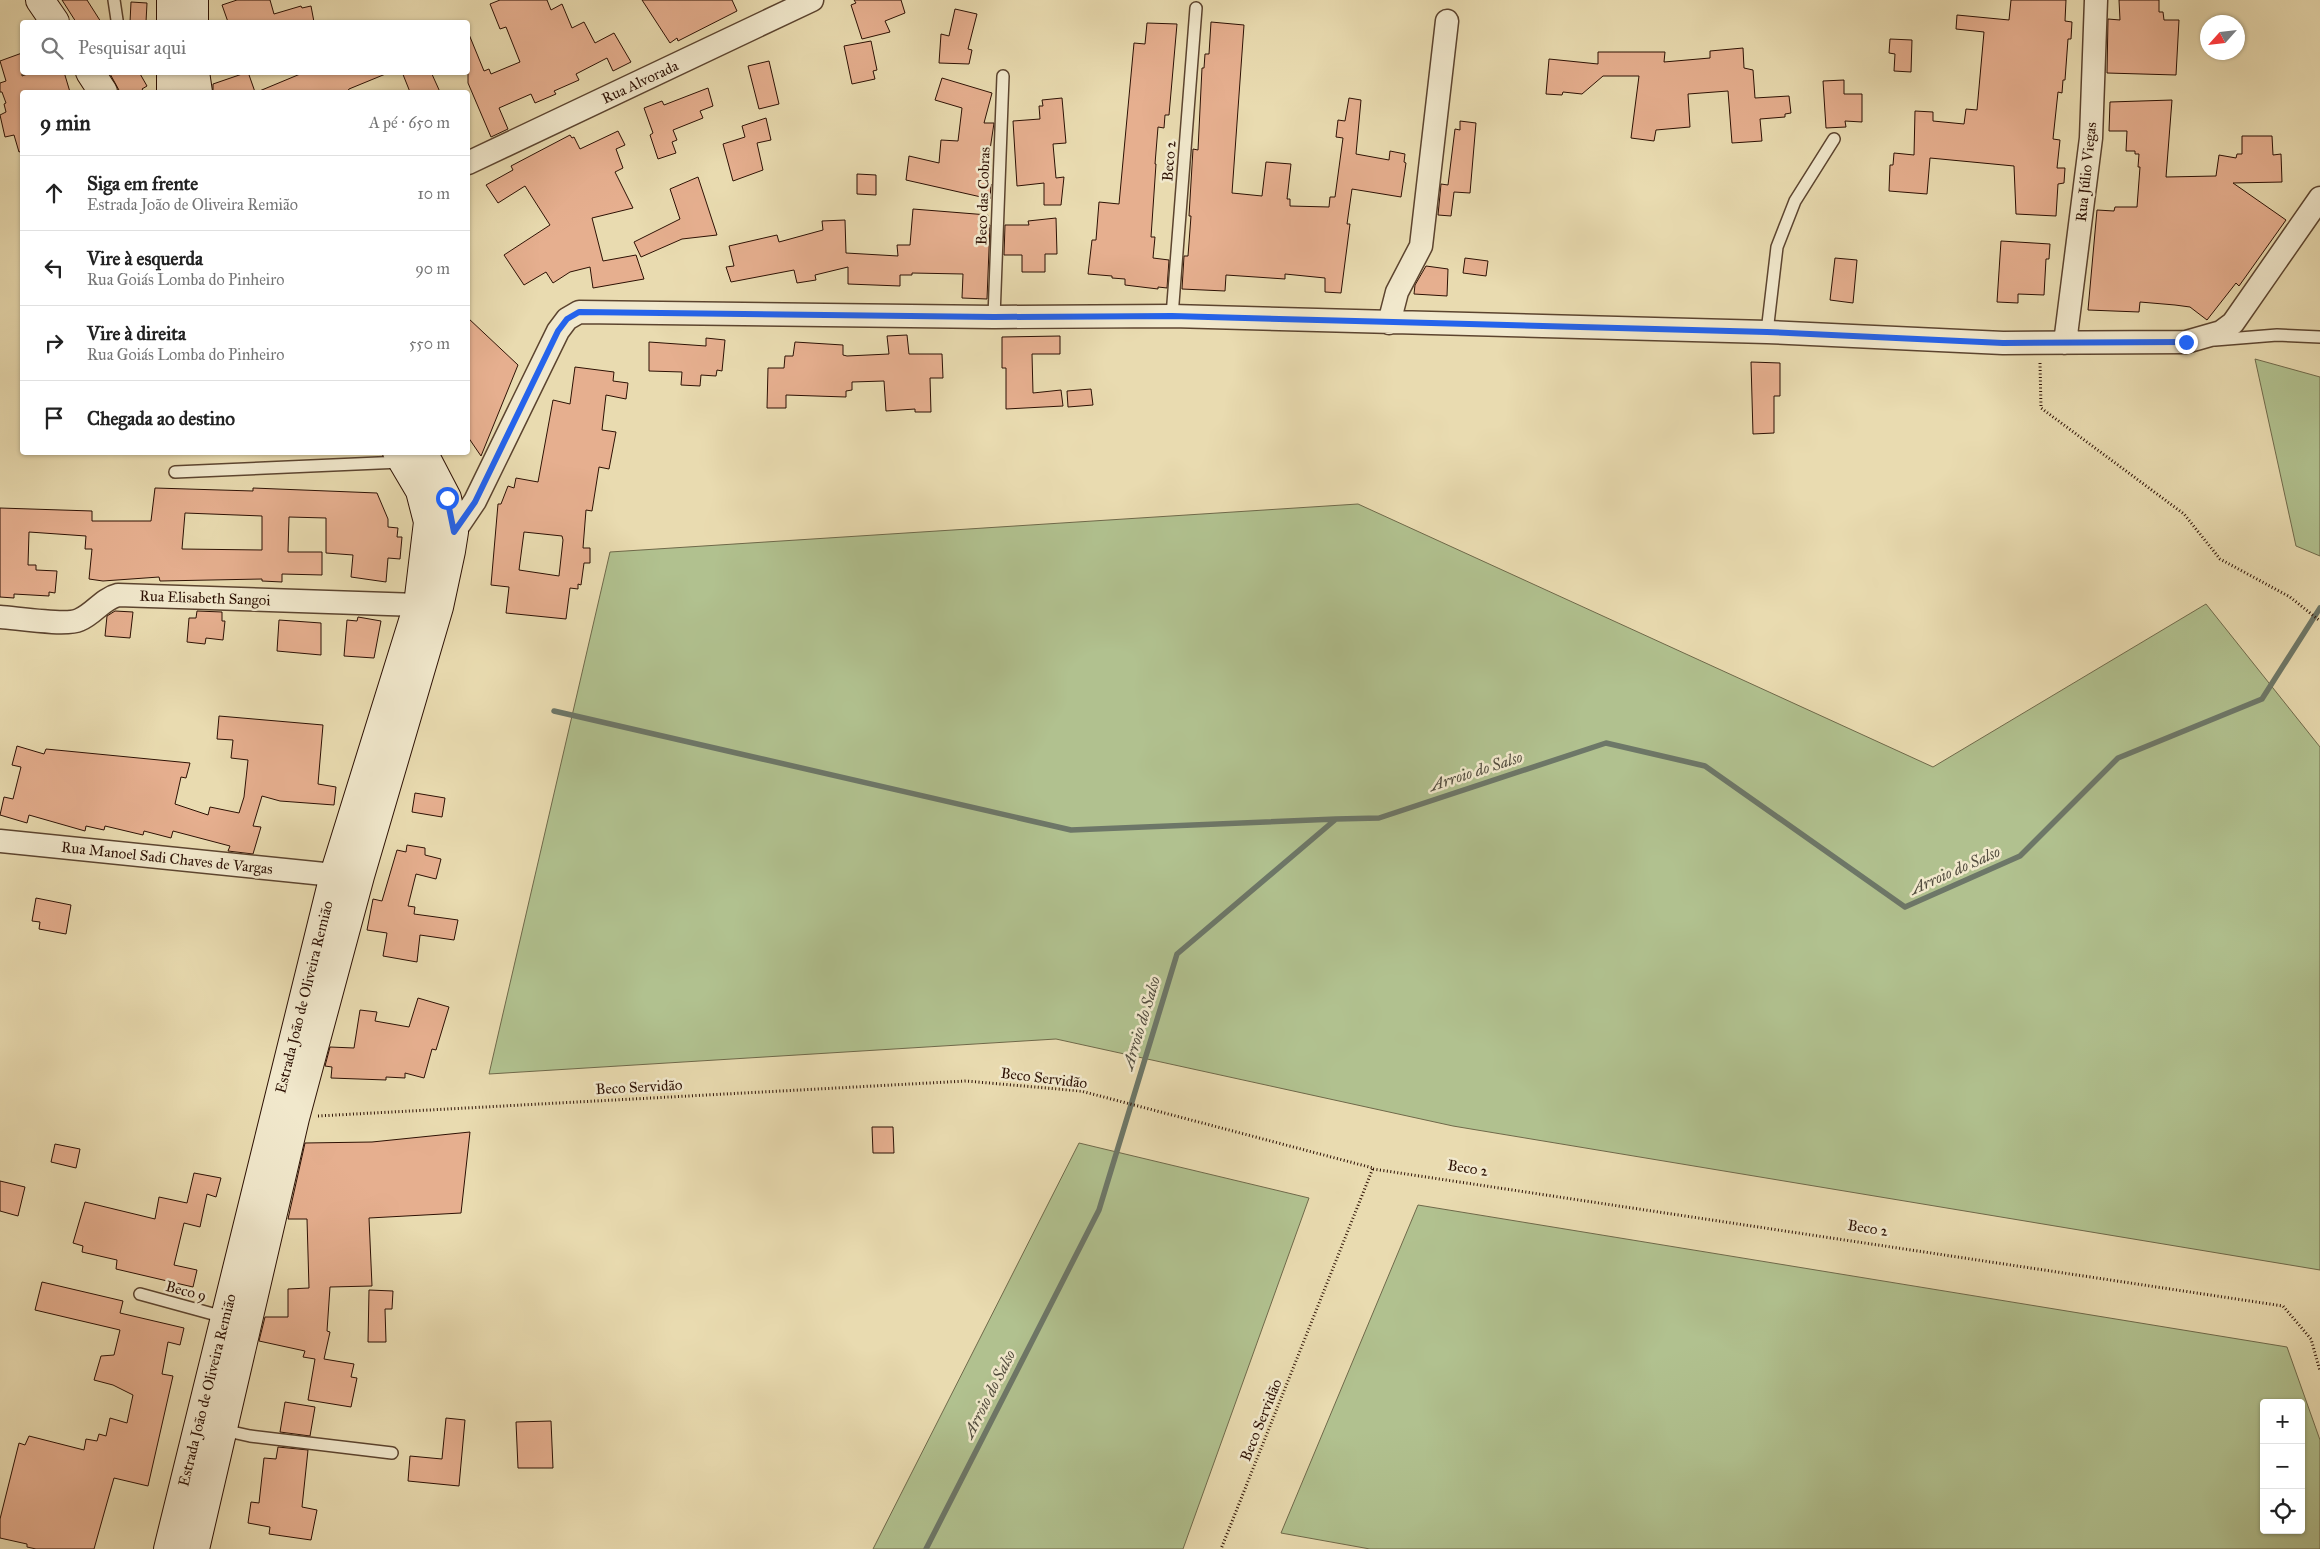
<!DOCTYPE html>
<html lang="pt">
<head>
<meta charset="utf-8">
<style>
	body { margin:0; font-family:"IM FELL Great Primer",serif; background:#f6f6f6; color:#222 }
	.controls { position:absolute; right:15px; bottom:15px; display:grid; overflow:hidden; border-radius:5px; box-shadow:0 1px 4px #0004 }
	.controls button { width:45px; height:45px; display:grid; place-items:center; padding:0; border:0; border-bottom:1px solid #e0e0e0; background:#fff; color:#222; font:25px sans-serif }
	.compass { position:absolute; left:2200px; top:15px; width:45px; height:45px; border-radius:50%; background:#fff; box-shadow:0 1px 4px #0004; rotate:243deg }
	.stop { position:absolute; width:15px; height:15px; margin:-11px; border:4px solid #2563eb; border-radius:50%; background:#fff }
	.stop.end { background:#2563eb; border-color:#fff; box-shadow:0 1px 5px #0008 }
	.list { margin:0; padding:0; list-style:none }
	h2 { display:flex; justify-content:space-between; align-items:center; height:65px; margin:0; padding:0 20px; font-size:21px }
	h2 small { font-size:16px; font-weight:400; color:#767676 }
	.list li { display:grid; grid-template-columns:32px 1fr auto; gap:15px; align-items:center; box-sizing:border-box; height:75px; padding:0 20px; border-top:1px solid #e0e0e0 }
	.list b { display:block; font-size:19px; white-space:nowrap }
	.list p { margin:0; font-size:16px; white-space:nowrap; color:#767676 }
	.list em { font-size:16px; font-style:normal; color:#767676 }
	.icon { flex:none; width:28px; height:28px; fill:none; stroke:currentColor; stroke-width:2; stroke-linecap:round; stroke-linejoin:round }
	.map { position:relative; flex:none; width:2320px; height:1549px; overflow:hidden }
	.search { position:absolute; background:#fff; box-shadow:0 1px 4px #0004; left:20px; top:20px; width:450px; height:55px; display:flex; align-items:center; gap:12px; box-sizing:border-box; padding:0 18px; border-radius:5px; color:#767676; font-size:19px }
	.panel { position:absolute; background:#fff; box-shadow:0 1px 4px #0004; left:20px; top:90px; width:450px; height:365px; border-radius:5px }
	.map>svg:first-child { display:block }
	.green { fill:#b1c18f; stroke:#6f694a; fill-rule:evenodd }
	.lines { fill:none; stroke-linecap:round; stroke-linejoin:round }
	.stream { stroke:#6d7768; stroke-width:5.5 }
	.building { fill:#e6af8f; stroke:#2d1104; fill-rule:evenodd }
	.lane-casing { stroke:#5c442f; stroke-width:14 }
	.street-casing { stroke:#5c442f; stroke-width:25 }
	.secondary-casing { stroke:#2d1104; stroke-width:30 }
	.path { stroke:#2d1104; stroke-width:3; stroke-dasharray:1 2.5; stroke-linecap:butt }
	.lane { stroke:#f1e8cc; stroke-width:11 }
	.street { stroke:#f1e8cc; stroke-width:22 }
	.secondary { stroke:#f1e8cc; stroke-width:28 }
	.route { stroke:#2563eb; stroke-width:6 }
	.labels { text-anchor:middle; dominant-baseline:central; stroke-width:5; stroke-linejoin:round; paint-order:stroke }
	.street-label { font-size:15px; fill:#2d1104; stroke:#f1e8cc }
	.water-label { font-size:16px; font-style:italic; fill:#524c3e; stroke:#f1e8cc }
</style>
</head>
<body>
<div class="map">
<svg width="2320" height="1549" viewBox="0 0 2320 1549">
	<rect width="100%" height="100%" fill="#e9dbb0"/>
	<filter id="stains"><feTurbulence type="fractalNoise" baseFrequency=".004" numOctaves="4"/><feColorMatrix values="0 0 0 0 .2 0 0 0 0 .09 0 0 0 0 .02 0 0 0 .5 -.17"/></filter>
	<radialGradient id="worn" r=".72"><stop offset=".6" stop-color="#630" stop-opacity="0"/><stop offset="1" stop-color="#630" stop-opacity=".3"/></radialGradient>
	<!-- green -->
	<path class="green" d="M2255,359L2320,377V556L2296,546Z
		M1358,504L1933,767L2206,604L2320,747V1270L1453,1126L1056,1039L489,1074L610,552Z
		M1079,1143L1309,1198L1183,1549H873Z
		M1418,1205L2287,1347L2320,1440V1549H1370L1281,1533ZM2264,1403H2301V1530H2264Z"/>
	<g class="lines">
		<!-- stream -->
		<path class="stream" d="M554,711L1071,830L1336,819
			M926,1549L1099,1210L1177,954L1336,819L1379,818L1606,743L1705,766L1905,907L2020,856L2118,758L2262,699L2320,608"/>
	</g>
	<!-- building -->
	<path class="building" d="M62,0H87L101,22H76Z
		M237,0H270L274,14L301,6L302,8L311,6L314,22H228L222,5Z
		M500,0H547L551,10L562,4L572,28L584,22L595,43L614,33L631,62L613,71L607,58L576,74L579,80L554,91L556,94L535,103L531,94L499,108L508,129L491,137L468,83V32L484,71L489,69L491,74L520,62L506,27L500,29L490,4Z
		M642,0H732L737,11L678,41L677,38L670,43Z
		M854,0H901L905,13L885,21L890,32L862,39L851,5L856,3Z
		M2011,0H2066L2065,21L2072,22L2071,39H2068L2065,80H2063L2062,93L2058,92L2053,139L2060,140L2057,168H2065L2064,183L2058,184L2056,216L2016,214L2014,166L1930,158L1927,194L1889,191L1890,165H1893L1894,153L1914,155L1915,111L1933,112V121L1964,124L1966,109L1977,110L1984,32L1956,29L1957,15L2009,20Z
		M2119,0H2159V12H2163L2164,20H2179L2176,75L2107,73L2108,19L2120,20Z
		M131,2L147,3L146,22H130Z
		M955,9L977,14L968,49L972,50L969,64L939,63L941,34L949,36Z
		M1211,22L1244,25L1232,193L1262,196L1266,162L1291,164L1287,199H1290V206L1329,207L1330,197H1335L1343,138L1336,137L1338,120L1345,121L1349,98L1361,100L1356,154L1389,160L1390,151L1405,154L1404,162L1406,163L1401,197L1352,189L1347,224H1350L1341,293L1325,292V278L1285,274V279L1226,275L1225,291L1182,289L1184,256H1188L1191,216H1189L1193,149L1198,150L1202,68H1204L1205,54H1209Z
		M1147,23L1177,24L1169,115H1165L1164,128L1158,127L1155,164H1156L1151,237H1155L1153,258L1169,260L1167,288L1158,287V289L1125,285V279L1112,278V276L1088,274L1092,240H1096L1099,202L1119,204L1134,43L1145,44Z
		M1890,39L1912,40L1911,72L1894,71L1895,54L1889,53Z
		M871,41L877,70L873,71L875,79L852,84L844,46Z
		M1743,48L1744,68L1753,70L1755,98L1789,96L1791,113L1785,114V117L1760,119L1762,141L1732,143L1728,91L1688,94L1690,127L1656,130L1654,141L1631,138L1639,76H1603L1582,94L1563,92L1562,95L1546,94L1549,59L1598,64V52H1665L1664,62L1710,58V51Z
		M22,53V76L33,72H64L70,92H22V151L19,152L14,135L5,137L0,115L6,112L4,104L6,103L2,92H0V83L6,81L0,61Z
		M769,61L779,104L759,109L748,66Z
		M109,72H139L147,86L142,89L144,92H120Z
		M248,72L255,92H213V84Z
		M305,72H388V73L349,89L347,92H257Z
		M402,72H431L440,92H410Z
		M942,78L992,93L984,123H994L985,183L991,184L990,199L906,180L909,156L939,163L941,140L958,141L962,108L935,100Z
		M1844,80V94H1862V122L1845,121L1846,127L1826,128L1823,81Z
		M708,88L713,106L700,111L703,118L673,130L677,140L672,142L676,153L658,159L650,135L653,133L644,108L662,101L664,105Z
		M1062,98L1066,143L1053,144L1056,178L1064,177L1061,205H1044V183L1017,186L1013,121L1040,119L1039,106H1043L1042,100Z
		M2172,100L2166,177L2216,176L2219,155L2236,158L2237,154H2242V136H2272L2273,155L2281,154L2282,182L2233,183L2286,220L2239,286L2236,283L2207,320L2190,307L2175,305L2140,302L2139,312L2088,310L2097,210L2114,211L2115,207H2137L2140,167H2138L2139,154H2135V151H2126L2127,131H2109L2110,102Z
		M766,118L771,140L757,143L763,170L733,181L723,144L745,137L742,126Z
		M1460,121L1476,123L1470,193L1454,192L1451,216L1438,215L1441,184L1448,185L1455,129L1460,130Z
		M618,131L625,145L616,149L623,168L615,172L633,208L592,218L603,261L636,255L644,279L593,288L590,267L570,272L553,283L546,272L524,285L504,255L550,225L525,186L498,203L486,185L513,170L511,166L570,135L572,138L574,137L580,149Z
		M857,174L876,175V195L857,194Z
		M698,177L717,235L682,239L641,257L634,242L680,219L670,189Z
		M913,209L988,215L986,225H990L987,299L962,298L963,274L912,273V275H900V286L848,284V267L815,275L816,280L797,283L794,270L731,282L726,267L734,266L729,246L777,235L779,242L823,230L822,221L845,220L846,253L898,256L897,245H910Z
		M1056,218L1057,254H1045V272H1022V255H1004L1005,225H1029L1028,221Z
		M2001,241L2050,244L2049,259H2046L2044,295L2018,294V303L1997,302Z
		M1465,258L1488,261L1486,276L1463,273Z
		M1835,258L1857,260L1853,303L1830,300Z
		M1426,266L1448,269L1447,296L1414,294L1415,285Z
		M468,318L518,365L481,456L468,437Z
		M907,335L909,354H942L943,378H930L931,412H915V409L886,411L884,381L852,382V390L846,391V397L786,395V408H767L768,368H784L785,356H793L795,342L843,345V355L847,356L889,354L887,336Z
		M1060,336V354H1032L1033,393L1061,390L1063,406L1006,409V368H1002V337Z
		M706,338L725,340L722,371L717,370L716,376L701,375L700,386L681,385L682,372L649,371V342L706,346Z
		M1751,362L1780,363V396H1774V433L1753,434Z
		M575,367L614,372L613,381L628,383L626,399L606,395L602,430L616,432L609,469L599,467L592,511L586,510L583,548H590V563H584L581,585L578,584V589L570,588L566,619L506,613L509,587L491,585L498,504H501L508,486L514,488L516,478L538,482L553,400L570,404ZM524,532L562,536L563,540L559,576L519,570Z
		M1091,389L1093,405L1068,407L1067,391Z
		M155,488L253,491V488L377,493L388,519V527L398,528L397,537H402L400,559L388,558L386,582L351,577L353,555L326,553V518L289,517L288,552H322V575L282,574V582L262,581V579L160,581L159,577L103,581L89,579L92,549H85L86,536L29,532L28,565H36V570L57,571L55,593L49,592V596L14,594V598L0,597V508L92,511V521H151ZM185,513L262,516V550L182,549Z
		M115,611L133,612L130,638L105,636L107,616Z
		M197,611L222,612V621H225L223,640L206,638L205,644L187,642L189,618H196Z
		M358,617L381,621L374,658L344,656L347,620L357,621Z
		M279,620L321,623V655L277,651Z
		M219,716L323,725L318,784L336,787L334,805L280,801L262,796L253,826L261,827L253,854L228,851L230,846L173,831L171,838L144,831L143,835L105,826L104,830L86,826L85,831L29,815L27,823L0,815L4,797L13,799L21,767L12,765L17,746L44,754L46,749L190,763L186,778L181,777L175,804L208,815L210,807L239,813L244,797L248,760L231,758L233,740L217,739Z
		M415,793L445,798L442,817L412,812Z
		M407,845L425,848V855L441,859L436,879L416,874L408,906L415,907L414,914L458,920L454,940L420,935L417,962L383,956L387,933L367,930L373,899L382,901L397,850L406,852Z
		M36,898L71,905L66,934L39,929L40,922L32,921Z
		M418,998L449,1007L436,1050L432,1049L424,1078L405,1073V1078L386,1077V1080L331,1078L332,1067L325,1066L330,1047L354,1048L360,1010L377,1012L375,1021L409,1027Z
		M872,1127H893L894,1153H873Z
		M470,1132L461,1213L369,1218L372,1286L330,1287L327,1331L330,1332L324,1359L354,1364L351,1377L357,1378L351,1407L308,1400L315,1359L303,1357L305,1351L259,1341L265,1317H288V1289L309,1288L307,1219H288L305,1143L372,1142Z
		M55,1144L80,1149L76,1168L51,1162Z
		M194,1173L221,1178L216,1197L207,1194L200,1227L184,1223L174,1265L197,1270L193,1287L116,1269L117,1260L82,1252L83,1246L73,1243L85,1202L155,1219L159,1197L187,1203Z
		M0,1181L25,1187L18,1216L0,1211Z
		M42,1282L123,1301L120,1313L184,1328L180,1345L168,1342L162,1374L173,1376L148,1486L114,1478L94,1549H36L27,1547V1544L0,1538V1519L19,1443L25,1445L29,1436L84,1450L86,1439L97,1441L99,1434L106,1436L110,1418L127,1423L133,1395L113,1385L94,1380L101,1356L114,1355L120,1330L35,1310Z
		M369,1290L393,1291L392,1309H385L386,1342H368Z
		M285,1402L315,1407L310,1436L280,1432Z
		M446,1418L465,1420L459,1486L408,1481L410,1456L442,1459Z
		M551,1421L553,1468H518L516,1422Z
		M278,1447L308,1450L302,1507L317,1510L311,1540L269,1534L270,1527L248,1523L251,1502L259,1503L264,1458L276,1459Z"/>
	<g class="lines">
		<defs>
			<path id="lane" d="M114,0L117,20
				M1172,316L1196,8
				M994,317L1003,76
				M1767,332L1777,247L1795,201L1834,139
				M2215,340L2277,335L2320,337
				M175,472L401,462
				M140,1294L224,1317
				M223,1430L250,1436L392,1453"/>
			<path id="street" d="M468,163L812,0
				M1389,323L1397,292L1421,246L1447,21
				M2065,343L2091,138L2096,0
				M454,532L475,501L558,331L567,319L579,312L994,317L1172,316L1767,332L2003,343L2186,342L2221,332L2233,323L2320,198
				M0,617C16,618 66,626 79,620C94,614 102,599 118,595L418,605
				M0,841L334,875"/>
			<path id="secondary" d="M40,0L55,22
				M194,0V22
				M171,22V0
				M90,72L103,92
				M171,72V92
				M195,72L198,92
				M168,1549L334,875L418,605L428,522L420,491L397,452
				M195,1549L295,1118L360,876L439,607L451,551L454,532L447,498L423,452"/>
		</defs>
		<!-- lane casing -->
		<use href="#lane" class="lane-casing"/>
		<!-- street casing -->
		<use href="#street" class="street-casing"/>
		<!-- secondary casing -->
		<use href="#secondary" class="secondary-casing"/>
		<!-- path -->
		<path class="path" d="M2040,363L2041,408L2184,514L2220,559L2290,597L2320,621
			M318,1116L966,1081L1081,1091L1373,1168L1221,1549
			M1373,1169L2283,1306L2311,1339L2320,1371"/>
		<!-- lane -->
		<use href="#lane" class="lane"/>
		<!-- street -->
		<use href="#street" class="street"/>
		<!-- secondary -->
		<use href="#secondary" class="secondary"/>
	</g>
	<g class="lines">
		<!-- route -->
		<path class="route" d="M447,498L454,532L475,502L558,331L567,319L579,312L994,317L1172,316L1767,332L2003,343L2186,342"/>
	</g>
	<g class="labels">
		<!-- street labels -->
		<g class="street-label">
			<text transform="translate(640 82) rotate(-25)">Rua Alvorada</text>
			<text transform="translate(1169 161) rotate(-85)">Beco 2</text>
			<text transform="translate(2086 172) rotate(-84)">Rua Júlio Viegas</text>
			<text transform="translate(983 196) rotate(-88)">Beco das Cobras</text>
			<text transform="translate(205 598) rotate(2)">Rua Elisabeth Sangoi</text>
			<text transform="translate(167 858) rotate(6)">Rua Manoel Sadi Chaves de Vargas</text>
			<text transform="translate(304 997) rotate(-76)">Estrada João de Oliveira Remião</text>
			<text transform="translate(1044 1078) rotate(7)">Beco Servidão</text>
			<text transform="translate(639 1087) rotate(-3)">Beco Servidão</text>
			<text transform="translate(1468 1168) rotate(9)">Beco 2</text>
			<text transform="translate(1868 1228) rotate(9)">Beco 2</text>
			<text transform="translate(186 1291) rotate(15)">Beco 9</text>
			<text transform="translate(207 1390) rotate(-76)">Estrada João de Oliveira Remião</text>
			<text transform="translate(1261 1420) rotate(-68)">Beco Servidão</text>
		</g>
		<!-- water labels -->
		<g class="water-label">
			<text transform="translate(1476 771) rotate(-18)">Arroio do Salso</text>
			<text transform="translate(1955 870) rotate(-24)">Arroio do Salso</text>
			<text transform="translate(1141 1023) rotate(-73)">Arroio do Salso</text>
			<text transform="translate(989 1394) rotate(-63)">Arroio do Salso</text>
		</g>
	</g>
	<rect width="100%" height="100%" filter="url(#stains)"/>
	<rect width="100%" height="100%" fill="url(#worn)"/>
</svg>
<div class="controls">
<button>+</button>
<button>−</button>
<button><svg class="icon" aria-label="locate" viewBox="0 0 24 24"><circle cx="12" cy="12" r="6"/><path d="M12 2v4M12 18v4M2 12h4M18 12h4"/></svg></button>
</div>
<svg class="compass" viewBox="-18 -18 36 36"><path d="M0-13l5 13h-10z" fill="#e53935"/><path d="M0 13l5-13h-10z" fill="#767676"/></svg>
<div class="stop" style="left:447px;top:498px"></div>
<div class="stop end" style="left:2186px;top:342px"></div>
<div class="search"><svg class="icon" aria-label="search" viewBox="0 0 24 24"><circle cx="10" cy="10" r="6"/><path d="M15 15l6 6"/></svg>Pesquisar aqui</div>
<section class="panel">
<h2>9 min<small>A pé · 650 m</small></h2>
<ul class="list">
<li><svg class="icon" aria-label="ahead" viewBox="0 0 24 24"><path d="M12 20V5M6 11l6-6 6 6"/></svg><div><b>Siga em frente</b><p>Estrada João de Oliveira Remião</p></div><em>10 m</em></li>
<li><svg class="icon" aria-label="left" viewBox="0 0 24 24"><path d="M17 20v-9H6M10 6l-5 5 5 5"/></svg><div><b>Vire à esquerda</b><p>Rua Goiás Lomba do Pinheiro</p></div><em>90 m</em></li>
<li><svg class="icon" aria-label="right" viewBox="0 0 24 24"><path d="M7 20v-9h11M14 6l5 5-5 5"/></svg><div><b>Vire à direita</b><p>Rua Goiás Lomba do Pinheiro</p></div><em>550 m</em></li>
<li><svg class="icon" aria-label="arrive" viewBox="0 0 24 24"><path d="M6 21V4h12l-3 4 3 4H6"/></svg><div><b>Chegada ao destino</b></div></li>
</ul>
</section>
</div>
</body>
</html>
